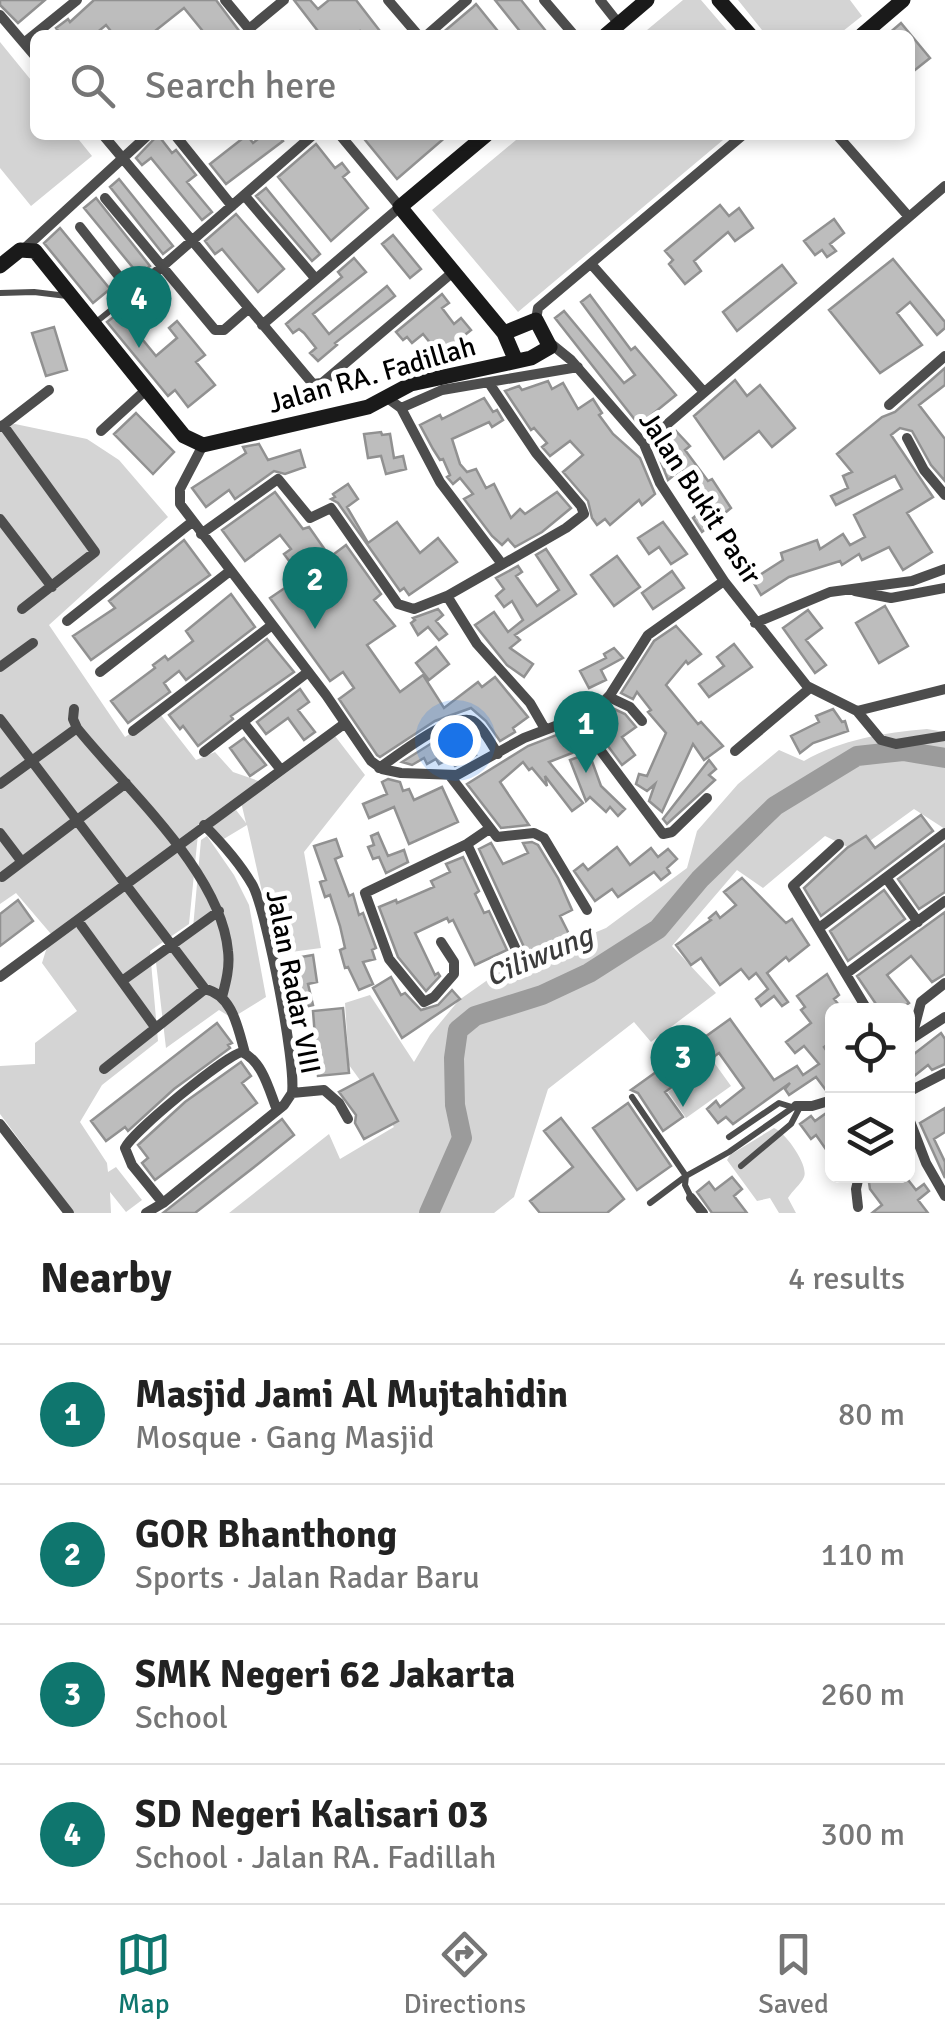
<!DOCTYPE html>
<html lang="en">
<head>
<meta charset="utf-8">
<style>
	body { margin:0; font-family:Signika,sans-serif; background:#f2f2f2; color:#222 }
	.controls { position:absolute; right:30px; bottom:30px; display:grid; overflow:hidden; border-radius:15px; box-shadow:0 5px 15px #0003 }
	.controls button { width:90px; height:90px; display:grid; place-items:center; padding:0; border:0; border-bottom:2px solid #e0e0e0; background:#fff; color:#222; font:50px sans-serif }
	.you { position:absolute; left:455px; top:740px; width:35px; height:35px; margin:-25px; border:8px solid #fff; border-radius:50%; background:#1a73e8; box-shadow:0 0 0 15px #1a73e833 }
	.badge { display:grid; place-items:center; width:65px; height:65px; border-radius:50%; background:#0f766e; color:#fff; font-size:32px; font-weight:700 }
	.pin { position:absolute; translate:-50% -82px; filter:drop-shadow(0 2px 5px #0008) }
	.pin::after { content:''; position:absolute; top:52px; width:35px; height:30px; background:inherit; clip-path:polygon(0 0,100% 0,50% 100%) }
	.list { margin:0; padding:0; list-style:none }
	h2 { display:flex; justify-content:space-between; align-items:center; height:130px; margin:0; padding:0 40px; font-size:42px }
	h2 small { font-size:32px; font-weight:400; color:#767676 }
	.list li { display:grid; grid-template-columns:65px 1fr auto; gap:30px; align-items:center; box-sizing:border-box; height:140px; padding:0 40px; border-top:2px solid #e0e0e0 }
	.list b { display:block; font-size:38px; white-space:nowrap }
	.list p { margin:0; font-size:32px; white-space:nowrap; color:#767676 }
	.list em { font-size:32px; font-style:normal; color:#767676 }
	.icon { flex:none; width:55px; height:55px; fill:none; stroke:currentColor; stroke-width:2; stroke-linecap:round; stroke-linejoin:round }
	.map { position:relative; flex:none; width:945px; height:1213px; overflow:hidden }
	.search { position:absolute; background:#fff; box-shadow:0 5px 15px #0003; left:30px; right:30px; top:30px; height:110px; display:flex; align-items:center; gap:25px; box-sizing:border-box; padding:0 35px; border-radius:15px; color:#767676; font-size:38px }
	.sheet { height:690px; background:#fff }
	nav { display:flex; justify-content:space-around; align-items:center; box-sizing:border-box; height:140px; border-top:2px solid #e0e0e0; background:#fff; font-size:28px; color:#767676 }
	nav a { display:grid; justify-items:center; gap:5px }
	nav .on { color:#0f766e }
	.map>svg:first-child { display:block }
	.green { fill:#d4d4d4 }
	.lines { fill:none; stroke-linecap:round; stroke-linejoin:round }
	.river { stroke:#9b9b9b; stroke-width:20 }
	.building { fill:#bdbdbd; stroke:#919191; stroke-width:2.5 }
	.lane { stroke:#4d4d4d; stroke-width:6 }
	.street { stroke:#4d4d4d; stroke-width:10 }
	.secondary { stroke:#1a1a1a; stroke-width:15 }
	.labels { text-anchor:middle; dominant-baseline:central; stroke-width:10; stroke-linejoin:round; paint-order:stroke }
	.street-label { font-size:28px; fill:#000; stroke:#fff }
	.water-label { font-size:30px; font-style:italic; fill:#3c3c3c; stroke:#fff }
</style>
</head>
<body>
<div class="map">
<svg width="945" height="1213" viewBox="0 0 945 1213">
	<rect width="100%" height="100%" fill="#fff"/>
	<!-- green -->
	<path class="green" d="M683,0H701L731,35H641Z
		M738,0H850L862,16L838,35H766Z
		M0,42L35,85V135H75L92,156L31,206L0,168Z
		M522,135H729L518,312L432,210Z
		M15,424L87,439L119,460L168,517L49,625L125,737L160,714L196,760L215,752L233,772L270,785L335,736L365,775L304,852L321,948L276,954L247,825L222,840L212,826L236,810L246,823L241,802L198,834L189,924L150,951L158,1041L102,1085L80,1122L107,1163L108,1172L116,1167L142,1200L126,1212L110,1192L111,1213H74L0,1114V1066L35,1064V1043L77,1011L42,963L51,934L16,893L0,904V426Z
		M927,729L945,732V829L914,809L856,851L825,836L763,888L737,870L672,946L716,993L651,1042L634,1022L548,1089L514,1197L494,1213H229L329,1134L340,1159L394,1127L349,1065L345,1003L370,995L414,1062L430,1035L459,1000L499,972L606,928L687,868L697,831L738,784L779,750L804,761C842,739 884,733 927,729Z
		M207,836L234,875L249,905L266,997L232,1018L219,1010L166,1048L155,954L193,928L201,840Z
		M713,1061L731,1086L686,1118L668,1092Z
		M774,1128C785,1132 809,1165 804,1177C801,1184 792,1191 788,1198L796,1213H779L770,1198L757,1201L727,1160L730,1155Z"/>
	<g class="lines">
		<!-- river -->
		<path class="river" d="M429,1213L462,1138L455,1105L454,1058L458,1030L475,1016L542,995L589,973L658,929L700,879L775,806L857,756L903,751L945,758"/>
	</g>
	<!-- building -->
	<path class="building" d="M0,0H45L18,23L0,5Z
		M94,0H216L240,32L236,35H206L184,8L150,35H114L106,25L94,35H61L56,28L68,19L70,22Z
		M294,0H310L318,9L329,0H356L383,35H363L360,31L354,35H321Z
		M495,0H521L549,35H523Z
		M476,4L501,35H440L473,7Z
		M901,23L930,58L910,74V35H887Z
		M158,135L172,153L176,150L196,175L187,182L212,212L202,220L151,158L142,165L136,158Z
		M247,135L253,143L263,135H278L283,141L226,184L210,164Z
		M361,135H448L397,179Z
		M316,144L335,168L342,163L349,172L343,177L368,208L331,241L278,177Z
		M119,179L173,246L163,254L110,187Z
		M266,188L320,254L312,261L256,196Z
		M96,198L150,266L139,275L84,208Z
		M720,205L729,216L739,208L753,228L735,241L728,232L694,261L701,271L685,284L669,264L673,260L665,251Z
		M236,214L284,269L258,292L222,249L215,254L205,241Z
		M834,219L844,233L830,244L836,251L827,257L822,250L815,255L804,241Z
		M60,228L110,289L93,303L44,243Z
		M393,235L421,269L410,278L382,244Z
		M354,258L366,272L313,314L329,334L387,286L395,296L335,343L337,345L318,361L310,353L316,348L304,333L299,329L293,333L286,324L342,277L338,272Z
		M893,259L945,322V328L937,335L910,302L897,313L922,345L880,373L829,310Z
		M782,265L796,283L737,331L723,312Z
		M442,294L449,303L442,308L454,324L461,318L471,330L440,355L423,334L412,343L407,337L403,340L396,332Z
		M590,295L631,350L635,347L676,395L639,425L555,318L564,311L624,383L635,375L581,302Z
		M120,312L156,356L177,338L169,328L177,321L205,355L196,362L215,385L188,407L175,390L168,396L107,322Z
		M54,327L67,370L46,376L32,333Z
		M945,368V385L919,405L945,439V481L931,465L912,431L900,428L891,435L933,497L907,513L932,552L903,570L889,547L862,560L859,554L842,565L840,561L789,577L761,595L752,580L783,560L781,553L817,540L820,549L843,534L850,545L865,537L854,515L902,489L895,476L836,505L831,496L848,488L843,476L852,472L837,454L882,417L895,412Z
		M735,380L747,396L760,385L795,428L772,447L759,431L724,459L694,416Z
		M548,381L552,389L563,383L578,409L593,399L602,413L599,415L613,434L640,458L655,494L642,505L639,500L610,525L605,519L597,525L592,518L588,501L563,472L583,455L570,441L550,456L542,447L547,443L534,428L531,430L505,391L519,386L522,390Z
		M484,398L493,412L497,410L503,420L492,427L489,422L452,439L460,464L467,472L476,469L486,488L494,484L511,518L520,509L525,514L557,492L571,508L542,532L515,547L508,539L502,545L492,536L464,499L473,494L460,478L453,484L447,477L450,475L443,459L440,460L433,449L420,425L440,415L442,419Z
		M136,413L174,452L153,474L114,434Z
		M676,431L690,446L685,450L708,481L712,479L731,508L702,532L693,518L699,513L687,496L697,489L682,469L668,480L655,447Z
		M381,432L382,435L390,434L394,458L403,456L406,469L386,474L381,456L368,458L364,434Z
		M259,444L268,460L300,450L305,467L285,474L274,471L235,499L229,490L206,507L192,488L246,453L243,447Z
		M348,484L358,499L347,507L368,543L397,522L420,553L438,538L457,562L409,595L404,588L400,591L338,503L331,499L335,497L333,494Z
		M275,492L303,529L309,527L330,557L346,545L381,594L374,600L395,626L367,645L400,692L423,675L444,708L478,682L482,687L495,677L528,717L513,728L515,732L500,741L486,721L471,708L435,721L380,757L377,755L339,699L354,688L343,672L330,681L270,598L301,577L284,554L291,549L280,535L245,561L222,530Z
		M663,522L687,554L671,564L659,547L649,554L638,538Z
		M184,540L210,575L91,660L73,636L115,608L109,601Z
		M546,549L576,594L515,635L520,640L510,648L533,664L524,677L507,665L475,625L494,612L508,632L523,620L512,601L504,607L496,596L504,589L496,578L518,566L522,572L516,576L537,606L559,590L536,555Z
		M617,556L640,587L614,606L591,575Z
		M672,571L684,588L653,609L642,593Z
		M231,594L255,627L186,680L179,671L164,683L170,692L128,723L111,701L155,668L153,665L165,656L168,660L193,641L186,631Z
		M885,606L908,646L879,663L856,623Z
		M438,609L443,615L436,621L447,634L439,640L428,627L418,635L411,623L415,620L413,618Z
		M808,610L822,628L806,640L826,665L815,673L783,628Z
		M676,626L701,654L688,664L686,661L666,685L698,724L701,722L723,746L704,760L693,744L662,812L649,801L655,784L647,791L636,784L639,774L647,776L666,733L648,712L651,710L637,692L633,699L621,693L654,641Z
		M267,639L294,672L231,716L233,719L198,746L183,726L180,729L169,715Z
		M734,644L752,667L709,697L699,684L724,666L717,657Z
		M436,647L449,664L429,680L416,663Z
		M614,648L623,658L601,670L606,680L589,688L580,671L606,658L604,654Z
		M300,689L309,702L298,710L315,732L304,740L288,718L266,734L257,722Z
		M610,707L625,714L636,727L622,737L635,755L622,765L602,738L609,733L598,719Z
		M833,709L842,722L845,721L848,731L813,743L800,753L791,736L819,722L816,716Z
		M461,729L476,755L455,766L449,759L439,764L436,759L427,764L424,758L412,765L402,762L443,736Z
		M564,732L572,753L549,762L583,803L572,811L545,776L547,786L532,768L529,770L523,762L500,782L529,825L501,828L467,784L528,746Z
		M244,738L266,765L250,776L230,748Z
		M589,753L601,786L625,809L618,816L610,807L606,812L590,797L586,801L570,760Z
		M709,760L716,769L709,775L715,780L667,824L663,819Z
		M388,779L400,782L403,791L409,789L414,800L442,787L458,822L409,844L394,807L369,818L363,804L387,794L382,782Z
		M921,815L933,831L821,916L804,888L847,848L866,836L875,848Z
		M378,833L388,856L404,850L408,862L386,873L379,857L373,859L368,847L374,845L371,836Z
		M336,839L342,856L335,859L349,896L353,894L359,915L363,913L376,948L372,950L375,959L363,962L373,984L359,990L348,967L345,968L340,950L345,948L340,926L330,895L325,897L320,882L326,880L314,846Z
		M532,842L538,845L558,878L572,910L560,916L569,934L529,958L479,849L491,843L503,864L528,853L523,843Z
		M945,844V892L919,909L898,879Z
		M617,847L630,865L651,848L658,857L668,849L677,859L667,868L670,873L661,880L654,872L618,897L612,889L595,901L574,871L583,864L588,870Z
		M463,857L479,891L475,894L484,913L489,911L507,950L475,965L453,920L449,922L447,918L415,933L435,975L438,973L440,976L426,991L398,957L379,907L396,900L397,903L434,887L431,881L450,872L446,864Z
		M742,878L786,923L792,919L809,945L789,961L786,957L767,973L788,1002L782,1006L774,996L761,1006L756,999L768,989L756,973L749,979L741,969L720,985L701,958L691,965L676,945L711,920L709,918L716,912L720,918L736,905L724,892Z
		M884,890L905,919L848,961L830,931Z
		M18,900L33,921L0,946V914Z
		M945,912V974L932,982L911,956L887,975L909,1003L899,1010H880L857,976Z
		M313,955L317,982L308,984L313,1005L292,1010L284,960Z
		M827,974L839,995L834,999L843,1010H832V1041L824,1047L832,1059V1083L825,1089L816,1077L789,1095L785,1089L790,1083L733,1124L726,1117L718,1123L707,1109L716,1101L720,1107L744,1088L719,1053L665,1092L683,1117L663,1131L638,1093L631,1090L730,1019L774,1080L797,1066L803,1075L819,1064L804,1046L795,1053L786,1042L811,1023L801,1010L805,1007L797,996Z
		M391,977L401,995L405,993L421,1010L438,1005L452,990L460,999L402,1038L373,988Z
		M343,1008L349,1073L318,1076L313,1011Z
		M217,1023L232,1043L228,1045L230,1048L174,1089L128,1131L125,1127L106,1141L91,1121Z
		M941,1033L945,1039V1064L932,1070L928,1065L908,1081V1050L914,1054Z
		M241,1062L251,1076L242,1083L257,1103L155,1180L142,1163L148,1158L138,1145L185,1102Z
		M373,1074L398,1121L364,1139L355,1123L356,1115L339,1092Z
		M628,1103L671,1166L637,1190L593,1128Z
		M945,1108V1132L934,1139L945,1162V1178L920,1123Z
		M832,1109V1158L816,1135L811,1139L800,1124L811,1116L815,1121Z
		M561,1118L624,1199L607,1213H540L530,1201L573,1167L544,1131Z
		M282,1119L294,1135L258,1164L195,1213H163Z
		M868,1176H905L916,1190L924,1184L929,1191L918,1200L928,1213H872L882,1205L870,1189Z
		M732,1177L742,1189L734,1196L747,1213H712L697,1192L709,1182L715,1190Z"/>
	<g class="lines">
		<!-- lane -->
		<path class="lane" d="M0,293L34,292L67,296
			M95,323L132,293
			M632,1097L686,1176L650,1203
			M729,1137L779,1103L792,1107
			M741,1166L791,1124L800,1107
			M691,1197L685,1185L686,1176L729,1152L795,1106"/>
		<!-- street -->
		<path class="street" d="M225,0L254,35
			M388,0L418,35
			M544,0L574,35
			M600,0L619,24
			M0,15L35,56
			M249,29L284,0
			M427,35L467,0
			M24,43L77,0
			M103,135L313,384L322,383L453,272
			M175,135L232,206
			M837,135L909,217L945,186
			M244,195L315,278
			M105,198L215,330H224L248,309
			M80,227L132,293L313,135
			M25,248L148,135
			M592,265L704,392
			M536,320L538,308L743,135
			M262,325L400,207L340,135
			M550,343L571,360L644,444L660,483L724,581L807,686L857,711L881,740L896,744L945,736
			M386,397L401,408L440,482L502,564
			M889,405L945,356
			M401,408L442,390L578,367
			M3,425L95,552L22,609
			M1,427L49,390
			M101,431L147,389
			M907,438L924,470L945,495
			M644,444L909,217
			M203,445L180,489V504L326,695L371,761L382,769L401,773L457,775L524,738L595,711L610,695L648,635L724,581
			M0,519L52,587
			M201,534L278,479L310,518L331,508L398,604L414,609L447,596L566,528L584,514L581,506L536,453L489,383
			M855,591L891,598L945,588
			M447,596L477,644L530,703L545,729
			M67,621L192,522
			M755,623L830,592L912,581L945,569
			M0,667L33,643
			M100,672L230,571
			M609,697L630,707L642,721
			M74,709L73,719L77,728C125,788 221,872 228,951C230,967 226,982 222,997
			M857,711L945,689
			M0,719L205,989C233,995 238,1029 245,1053
			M577,719L663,834L672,832L707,798
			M243,722L281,770
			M133,731L272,625
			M735,751L810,688
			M204,752L308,672
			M379,768C397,756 453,711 473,721C483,727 491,744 498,754
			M450,776L497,837L534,833L544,838L587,910
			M0,784L77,728
			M0,833L22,862
			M467,844L520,958
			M839,844L793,886L868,1011
			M2,877L126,783
			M887,879L918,922
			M81,925L155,1027
			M819,928L945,833
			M441,942L454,962V974L434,997L424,1002L389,959L365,893L467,844L489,829
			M847,973L945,901
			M0,977L344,724
			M122,981L219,911
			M908,1036L915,1025L921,1002L945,983
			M908,1041L945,1017
			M104,1069L205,989
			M908,1092L945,1073
			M292,1093L324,1090L339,1103L348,1119
			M796,1106H812L832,1100
			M908,1116L926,1163L945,1196
			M0,1124L69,1213
			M691,1198L703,1213
			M163,1203L132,1165L125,1148C132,1132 225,1056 242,1052C263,1062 269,1090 277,1110
			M858,1207L856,1189L859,1176
			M146,1213L163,1203L284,1105L292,1093C296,1063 267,914 253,886C240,863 223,844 204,825"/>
		<!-- secondary -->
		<path class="secondary" d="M719,0L750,35
			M606,35L647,0
			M862,35L903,0
			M486,135L400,207L504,333L516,361
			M0,266L20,250L35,251L184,436L203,445L368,407L411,384L531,358L550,347L536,320L504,333"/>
	</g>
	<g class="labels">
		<!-- street labels -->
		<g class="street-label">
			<text transform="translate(372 375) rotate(-16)">Jalan RA. Fadillah</text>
			<text transform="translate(700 498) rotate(57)">Jalan Bukit Pasir</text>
			<text transform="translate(293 982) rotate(79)">Jalan Radar VIII</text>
		</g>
		<!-- water labels -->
		<g class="water-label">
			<text transform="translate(539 956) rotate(-23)">Ciliwung</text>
		</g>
	</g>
</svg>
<div class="controls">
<button><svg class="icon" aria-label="locate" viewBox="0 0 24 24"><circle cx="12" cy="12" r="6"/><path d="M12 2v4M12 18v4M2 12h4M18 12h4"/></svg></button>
<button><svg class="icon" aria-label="layers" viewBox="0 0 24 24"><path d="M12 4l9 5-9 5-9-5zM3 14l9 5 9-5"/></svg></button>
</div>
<div class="you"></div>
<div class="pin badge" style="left:586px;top:773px">1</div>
<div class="pin badge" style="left:315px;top:629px">2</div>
<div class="pin badge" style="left:683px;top:1107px">3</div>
<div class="pin badge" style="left:139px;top:348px">4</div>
<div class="search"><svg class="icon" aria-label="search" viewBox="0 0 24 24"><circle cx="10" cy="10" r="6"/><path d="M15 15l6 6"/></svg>Search here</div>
</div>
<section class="sheet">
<h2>Nearby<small>4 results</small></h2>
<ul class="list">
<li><span class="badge">1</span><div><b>Masjid Jami Al Mujtahidin</b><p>Mosque · Gang Masjid</p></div><em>80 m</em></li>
<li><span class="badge">2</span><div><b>GOR Bhanthong</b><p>Sports · Jalan Radar Baru</p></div><em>110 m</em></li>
<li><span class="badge">3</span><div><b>SMK Negeri 62 Jakarta</b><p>School</p></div><em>260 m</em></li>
<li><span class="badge">4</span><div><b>SD Negeri Kalisari 03</b><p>School · Jalan RA. Fadillah</p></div><em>300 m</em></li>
</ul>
</section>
<nav>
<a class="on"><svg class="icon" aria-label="map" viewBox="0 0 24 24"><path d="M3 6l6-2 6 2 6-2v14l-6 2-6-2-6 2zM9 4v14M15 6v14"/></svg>Map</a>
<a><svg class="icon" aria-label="directions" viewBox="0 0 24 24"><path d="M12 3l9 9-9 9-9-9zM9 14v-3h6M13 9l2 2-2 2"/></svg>Directions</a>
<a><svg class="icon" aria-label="saved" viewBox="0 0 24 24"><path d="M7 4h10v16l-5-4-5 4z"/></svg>Saved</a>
</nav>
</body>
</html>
